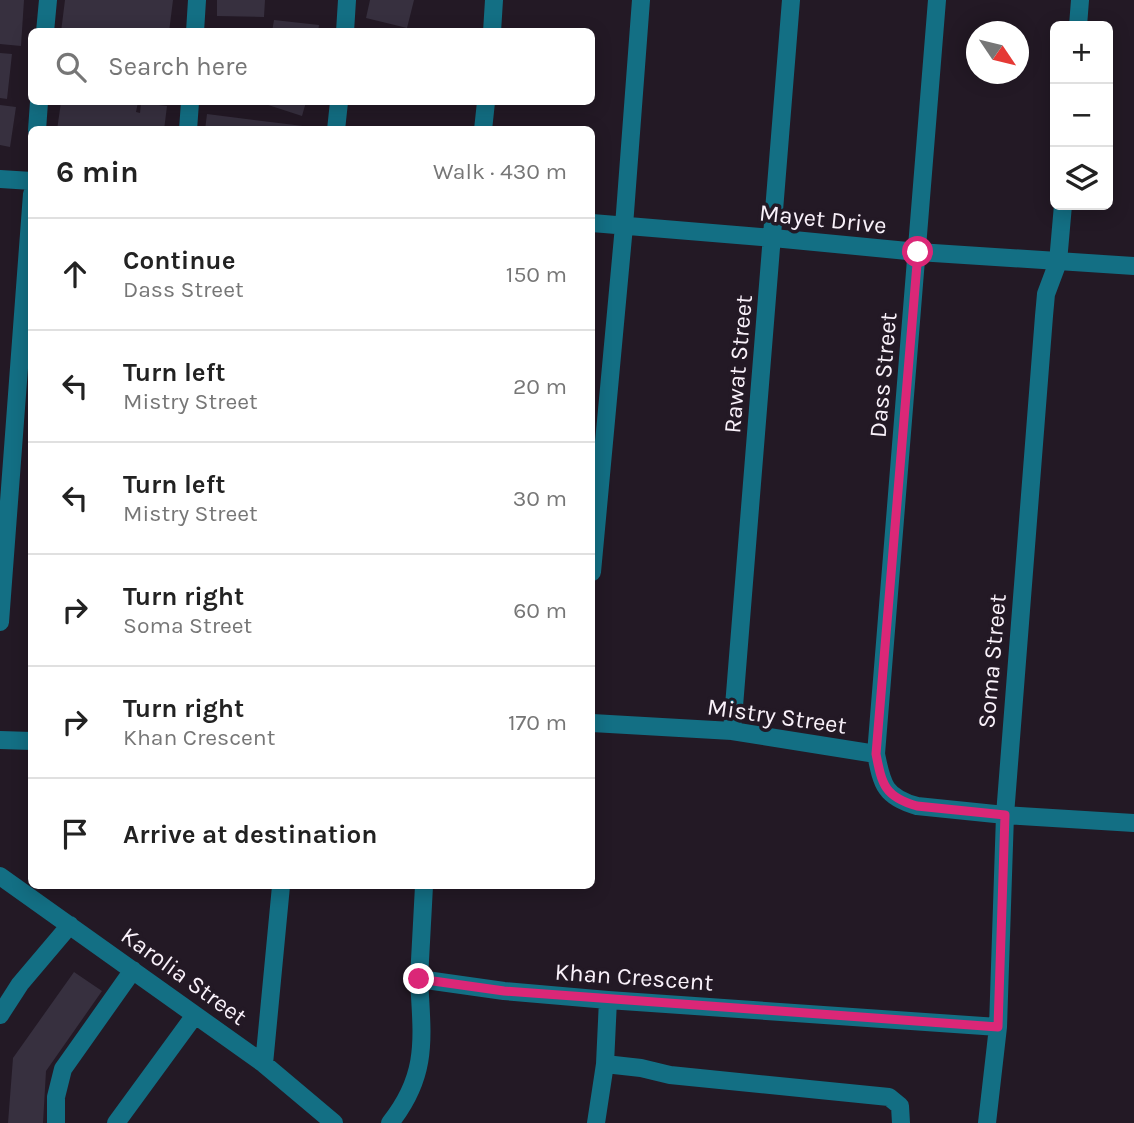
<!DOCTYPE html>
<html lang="en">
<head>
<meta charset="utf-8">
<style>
	body { margin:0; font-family:Karla,sans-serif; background:#f6f6f6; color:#222 }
	.controls { position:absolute; right:21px; top:21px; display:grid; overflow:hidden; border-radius:10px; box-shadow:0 4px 18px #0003 }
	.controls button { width:63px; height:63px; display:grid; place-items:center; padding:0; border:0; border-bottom:2px solid #e0e0e0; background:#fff; color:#222; font:35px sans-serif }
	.compass { position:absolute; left:966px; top:21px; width:63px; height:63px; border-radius:50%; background:#fff; box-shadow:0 4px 18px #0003; rotate:125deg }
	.stop { position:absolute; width:21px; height:21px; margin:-16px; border:5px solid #db2777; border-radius:50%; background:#fff }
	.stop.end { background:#db2777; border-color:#fff; box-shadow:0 2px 7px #0008 }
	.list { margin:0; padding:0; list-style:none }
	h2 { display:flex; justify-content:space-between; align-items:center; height:91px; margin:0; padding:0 28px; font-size:30px }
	h2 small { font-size:23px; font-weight:400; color:#767676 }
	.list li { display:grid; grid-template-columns:46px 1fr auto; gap:21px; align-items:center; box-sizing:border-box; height:112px; padding:0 28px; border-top:2px solid #e0e0e0 }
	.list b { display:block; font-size:26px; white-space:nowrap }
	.list p { margin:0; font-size:23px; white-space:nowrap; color:#767676 }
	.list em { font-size:23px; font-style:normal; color:#767676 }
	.icon { flex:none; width:38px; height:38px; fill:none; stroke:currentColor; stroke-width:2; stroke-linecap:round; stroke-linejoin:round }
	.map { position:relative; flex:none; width:1134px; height:1123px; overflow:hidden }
	.search { position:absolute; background:#fff; box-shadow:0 4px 18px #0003; left:28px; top:28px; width:567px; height:77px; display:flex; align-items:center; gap:18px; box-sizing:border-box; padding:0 24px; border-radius:10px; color:#767676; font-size:26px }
	.panel { position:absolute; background:#fff; box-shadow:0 4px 18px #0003; left:28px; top:126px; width:567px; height:763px; border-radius:10px }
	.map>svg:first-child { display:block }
	.building { fill:#37303f }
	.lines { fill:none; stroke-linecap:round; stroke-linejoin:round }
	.minor { stroke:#136f84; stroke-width:18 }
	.route { stroke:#db2777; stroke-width:9 }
	.labels { text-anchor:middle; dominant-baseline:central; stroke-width:7; stroke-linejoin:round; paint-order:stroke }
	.street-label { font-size:24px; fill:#f9f1fa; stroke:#231925 }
</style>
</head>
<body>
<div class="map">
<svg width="1134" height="1123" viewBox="0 0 1134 1123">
	<rect width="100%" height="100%" fill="#231925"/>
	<!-- building -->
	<path class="building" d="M0,0H24L21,46L0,44Z
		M65,0H173L169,32H61Z
		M217,0H265L264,17L217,16Z
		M370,0H414L407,28L366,18Z
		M274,20L319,25L318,32H272Z
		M0,53L12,54L7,99L0,98Z
		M61,102H138L136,112L140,113L141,103L167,106L164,130H57Z
		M259,102H306L302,116Z
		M0,105L16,107L10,147L0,145Z
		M207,114L311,127V130H205Z
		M74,972L102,991L46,1071L43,1123H8L13,1058Z"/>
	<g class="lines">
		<!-- minor -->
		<path class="minor" d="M937,0L876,754C882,785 885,797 917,806L1005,815L1134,823
			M1078,26L1080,0
			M45,32L48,0
			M195,32L197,0
			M345,32L347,0
			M492,32L494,0
			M37,130L39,102
			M188,130L190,102
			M336,130L339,102
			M483,130L486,102
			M0,179L32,181
			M592,223L773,238L918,252L1134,266
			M592,572L624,226L641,0
			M0,622L32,194
			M592,723L732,731L876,754
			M732,731L791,0
			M0,740L32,741
			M0,876L264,1064L334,1123
			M419,979L424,886
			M608,1000L605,1064L641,1068L670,1075L889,1097L900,1106L901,1123
			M0,1015L20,984L70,925
			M264,1064L281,886
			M56,1123V1097L63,1069L133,970
			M116,1123L195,1015
			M390,1123C429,1074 422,1037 419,979L504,991L608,1000L998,1027
			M596,1123L605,1064
			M987,1123L998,1027L1005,815L1044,316L1046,294L1058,262L1063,205"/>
	</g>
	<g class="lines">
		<!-- route -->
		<path class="route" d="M419,979L504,991L998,1027L1005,815L917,806C885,797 882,785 876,754L918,252"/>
	</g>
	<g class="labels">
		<!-- street labels -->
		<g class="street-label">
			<text transform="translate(823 219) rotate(6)">Mayet Drive</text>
			<text transform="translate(738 364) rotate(-85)">Rawat Street</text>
			<text transform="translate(883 375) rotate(-85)">Dass Street</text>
			<text transform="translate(992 661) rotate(-85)">Soma Street</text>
			<text transform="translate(777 716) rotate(8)">Mistry Street</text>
			<text transform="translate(184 976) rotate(36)">Karolia Street</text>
			<text transform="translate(634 977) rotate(4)">Khan Crescent</text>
		</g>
	</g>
</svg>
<div class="controls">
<button>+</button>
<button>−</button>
<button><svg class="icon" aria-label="layers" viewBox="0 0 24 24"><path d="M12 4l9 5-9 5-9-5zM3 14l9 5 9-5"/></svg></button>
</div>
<svg class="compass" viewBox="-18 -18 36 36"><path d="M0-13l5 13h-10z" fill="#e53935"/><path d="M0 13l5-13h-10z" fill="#767676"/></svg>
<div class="stop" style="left:918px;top:252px"></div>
<div class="stop end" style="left:419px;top:979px"></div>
<div class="search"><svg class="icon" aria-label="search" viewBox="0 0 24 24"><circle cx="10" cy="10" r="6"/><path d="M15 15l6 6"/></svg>Search here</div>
<section class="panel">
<h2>6 min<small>Walk · 430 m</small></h2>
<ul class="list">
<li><svg class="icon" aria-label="ahead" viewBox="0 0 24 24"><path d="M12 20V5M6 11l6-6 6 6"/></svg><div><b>Continue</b><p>Dass Street</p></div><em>150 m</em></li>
<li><svg class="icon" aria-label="left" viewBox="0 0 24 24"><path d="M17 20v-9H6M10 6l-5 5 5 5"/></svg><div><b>Turn left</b><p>Mistry Street</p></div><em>20 m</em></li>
<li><svg class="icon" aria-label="left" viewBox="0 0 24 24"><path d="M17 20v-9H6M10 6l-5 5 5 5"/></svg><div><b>Turn left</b><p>Mistry Street</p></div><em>30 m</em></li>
<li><svg class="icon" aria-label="right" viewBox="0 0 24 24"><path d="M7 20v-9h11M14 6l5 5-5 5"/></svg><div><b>Turn right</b><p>Soma Street</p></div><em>60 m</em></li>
<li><svg class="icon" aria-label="right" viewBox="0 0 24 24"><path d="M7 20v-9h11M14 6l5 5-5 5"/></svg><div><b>Turn right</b><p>Khan Crescent</p></div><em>170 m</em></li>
<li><svg class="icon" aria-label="arrive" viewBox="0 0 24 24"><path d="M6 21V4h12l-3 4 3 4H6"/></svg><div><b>Arrive at destination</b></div></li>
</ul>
</section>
</div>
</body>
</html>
